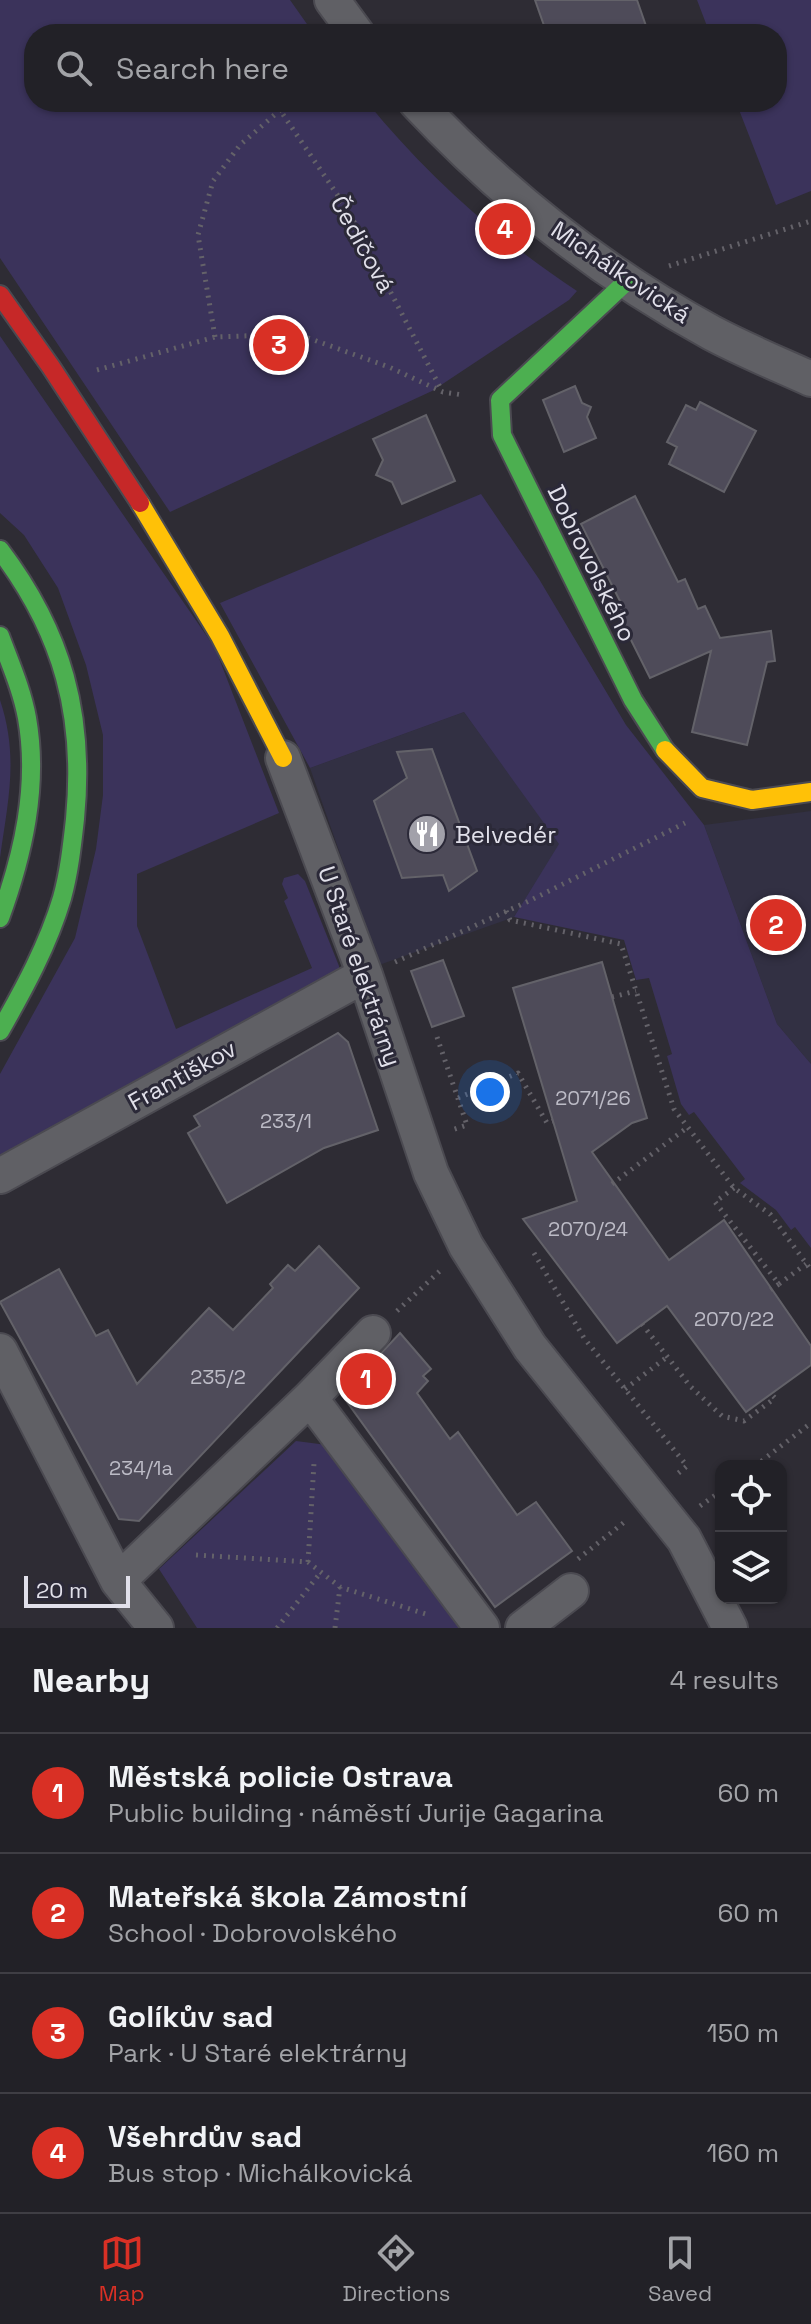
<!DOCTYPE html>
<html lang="en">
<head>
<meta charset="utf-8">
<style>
	body { margin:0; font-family:"Space Grotesk",sans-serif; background:#2e2e33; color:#f1f3f6 }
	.controls { position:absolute; right:24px; bottom:24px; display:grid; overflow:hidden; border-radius:16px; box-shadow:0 2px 6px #0004 }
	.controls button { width:72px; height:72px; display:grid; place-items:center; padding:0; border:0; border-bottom:2px solid #3f3e44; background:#222127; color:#f1f3f6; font:40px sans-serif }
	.scale { position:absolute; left:24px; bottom:20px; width:106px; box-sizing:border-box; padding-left:8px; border:4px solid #e1e0ea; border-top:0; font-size:22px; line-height:28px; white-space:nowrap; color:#e1e0ea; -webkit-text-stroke:6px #2b2938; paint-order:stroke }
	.you { position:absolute; left:490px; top:1092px; width:28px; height:28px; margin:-20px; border:6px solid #fff; border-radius:50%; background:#1a73e8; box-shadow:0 0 0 12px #1a73e833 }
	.badge { display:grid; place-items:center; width:52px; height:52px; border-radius:50%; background:#d93025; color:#fff; font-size:26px; font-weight:700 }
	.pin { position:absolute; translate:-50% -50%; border:4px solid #fff; box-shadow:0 2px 8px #0006 }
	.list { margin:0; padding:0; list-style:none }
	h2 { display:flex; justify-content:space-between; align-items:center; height:104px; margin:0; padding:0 32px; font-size:34px }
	h2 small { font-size:26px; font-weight:400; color:#a2a3a7 }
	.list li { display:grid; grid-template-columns:52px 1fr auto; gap:24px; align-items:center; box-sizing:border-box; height:120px; padding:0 32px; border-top:2px solid #3f3e44 }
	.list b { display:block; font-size:30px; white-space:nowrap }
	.list p { margin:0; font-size:26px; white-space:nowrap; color:#a2a3a7 }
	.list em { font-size:26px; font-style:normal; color:#a2a3a7 }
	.icon { flex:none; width:44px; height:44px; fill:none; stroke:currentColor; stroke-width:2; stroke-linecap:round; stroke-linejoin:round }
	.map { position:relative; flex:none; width:811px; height:1628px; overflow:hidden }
	.search { position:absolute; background:#222127; box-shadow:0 2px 6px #0004; left:24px; right:24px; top:24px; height:88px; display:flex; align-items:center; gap:20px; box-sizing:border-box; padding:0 28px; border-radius:32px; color:#a2a3a7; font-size:30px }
	.sheet { height:584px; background:#222127 }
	nav { display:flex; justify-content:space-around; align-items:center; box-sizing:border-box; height:112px; border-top:2px solid #3f3e44; background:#222127; font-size:22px; color:#a2a3a7 }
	nav a { display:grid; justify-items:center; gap:4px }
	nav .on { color:#d93025 }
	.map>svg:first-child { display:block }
	.built { fill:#323043 }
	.green { fill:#3b335b }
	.building { fill:#4e4b59; stroke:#636269; stroke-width:2 }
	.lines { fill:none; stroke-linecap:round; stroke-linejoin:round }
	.street-casing { stroke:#4b4a51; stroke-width:38 }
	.fast-casing { stroke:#4b4a51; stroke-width:22 }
	.slow-casing { stroke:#4b4a51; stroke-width:22 }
	.jam-casing { stroke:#4b4a51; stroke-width:22 }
	.path { stroke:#646269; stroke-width:5; stroke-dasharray:2 6; stroke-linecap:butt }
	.street { stroke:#606065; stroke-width:34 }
	.fast { stroke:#4caf50; stroke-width:18 }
	.slow { stroke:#ffc107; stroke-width:18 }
	.jam { stroke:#c62828; stroke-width:18 }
	.labels { text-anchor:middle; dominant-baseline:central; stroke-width:6; stroke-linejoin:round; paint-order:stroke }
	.number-label { font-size:20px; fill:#bcbbc6 }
	.street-label { font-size:24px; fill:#e1e0ea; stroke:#2b2938 }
	.poi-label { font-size:24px; fill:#e1e0ea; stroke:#2b2938; text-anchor:start }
</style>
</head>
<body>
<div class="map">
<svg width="811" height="1628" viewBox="0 0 811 1628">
	<rect width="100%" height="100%" fill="#2e2c34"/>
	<!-- built -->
	<path class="built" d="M464,712L560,844L514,917L379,965L310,768Z
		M811,811V1064L777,1024L704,825Z"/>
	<!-- green -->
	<path class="green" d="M0,0H290L314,34H34V102H367C428,177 497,238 577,291L569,300L432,391L170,512L0,258Z
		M697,0H811V191L776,205L736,102H777V34H710Z
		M0,336L215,648L279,813L137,874V926L176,1029L312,968L284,901L288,898L282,884L284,878L298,874L305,881L339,966V974L0,1167V1074L75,938L96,849L103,795V735L86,665L58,588L24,535L0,513Z
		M481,494L539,579L626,725L704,825L777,1024L811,1064V1248L795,1227L791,1230L776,1210L740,1183L745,1179L694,1112L689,1115L681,1104L667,1056L672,1054L649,978L636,980L624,940L514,917L559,844L464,712L310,768L220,603Z
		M0,700C19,757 8,800 0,858Z
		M296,1441L327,1445L464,1628H197L159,1569Z"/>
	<!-- building -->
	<path class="building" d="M535,0H637L646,26L623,34H547Z
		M575,386L582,403L591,407L587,417L596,438L564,452L543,400Z
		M700,402L756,431L724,492L669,464L677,447L667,442L686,405L696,410Z
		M426,415L455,481L402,504L392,482L376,475L383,460L373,439Z
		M635,496L678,582L685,579L698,609L705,606L720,638L771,631L775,661L767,662L747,745L692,732L711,651L650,678L627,632L617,609L623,607L581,524Z
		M432,749L477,871L449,891L443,875L402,878L374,801L407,778L397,752Z
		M443,960L464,1016L432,1027L411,971Z
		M602,962L647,1118L632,1123L592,1152L669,1260L724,1220L811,1346V1365L746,1412L667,1306L617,1343L523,1219L577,1201L513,988Z
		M338,1033L348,1042L378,1130L324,1148L227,1203L188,1133L200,1126L194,1116Z
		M319,1246L359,1288L139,1521L119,1519L0,1302L59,1269L96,1336L108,1330L137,1384L209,1308L233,1330L273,1288L270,1284L288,1265L295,1271Z
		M400,1333L431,1369L423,1376L428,1381L417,1393L450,1439L458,1432L517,1515L536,1502L572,1551L495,1607L342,1395Z"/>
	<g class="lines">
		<defs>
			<path id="street" d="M332,0L357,34
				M416,102C501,193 602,273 712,333C744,350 778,364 811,379
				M283,758L365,975L431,1173L466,1246L530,1347L684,1539L730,1628
				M0,1176L365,975
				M0,1351L118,1581L156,1628
				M310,1398L373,1333
				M118,1581L310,1398L482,1628
				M523,1628L571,1591"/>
			<path id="fast" d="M627,281L500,400L502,435L633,700L665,750
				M0,550C63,633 85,716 75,819C72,846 69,873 62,898C48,945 24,989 0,1031
				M0,636C10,663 22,690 27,718C39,786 23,855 0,918"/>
			<path id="slow" d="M140,503L220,636L283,758
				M665,750L702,788L752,800L811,792"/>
			<path id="jam" d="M0,295L51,367L140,503"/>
		</defs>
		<!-- street casing -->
		<use href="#street" class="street-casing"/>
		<!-- fast casing -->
		<use href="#fast" class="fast-casing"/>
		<!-- slow casing -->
		<use href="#slow" class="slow-casing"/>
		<!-- jam casing -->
		<use href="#jam" class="jam-casing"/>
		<!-- path -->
		<path class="path" d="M287,102L280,110L349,212L442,391
			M669,266L811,221
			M215,337L198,235L213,181L240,145L280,110
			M97,370L215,337L297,334L389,367L443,392L463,395
			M506,911L510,920L621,944L674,1109L734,1188L770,1214L811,1270
			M395,962L529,901L685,823
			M612,997L636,991
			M437,1037L467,1125L452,1130
			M458,1098L518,1073L547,1123L553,1121
			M612,1184L688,1127
			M734,1188L715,1202L779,1284L770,1290
			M534,1253L584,1338L687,1466L676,1475
			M779,1284L806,1264
			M397,1311L442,1269
			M642,1324L690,1386L722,1416L744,1421L775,1398L771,1394
			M625,1389L667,1357
			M755,1466L811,1423
			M700,1506L721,1491
			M196,1555L308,1562L340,1587L429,1615
			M578,1559L627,1520
			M308,1562L314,1463
			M277,1628L321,1572
			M335,1628L340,1587"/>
		<!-- street -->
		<use href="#street" class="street"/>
		<!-- fast -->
		<use href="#fast" class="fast"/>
		<!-- slow -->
		<use href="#slow" class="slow"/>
		<!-- jam -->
		<use href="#jam" class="jam"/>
	</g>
	<!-- icons -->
	<defs>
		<symbol id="restaurant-disc" viewBox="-11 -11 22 22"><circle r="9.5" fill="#a2a1aa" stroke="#2b2938"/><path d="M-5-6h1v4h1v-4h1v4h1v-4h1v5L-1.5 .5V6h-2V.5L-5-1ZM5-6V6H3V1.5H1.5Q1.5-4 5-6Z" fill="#fff"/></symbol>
	</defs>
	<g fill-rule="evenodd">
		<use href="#restaurant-disc" x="405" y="812" width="44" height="44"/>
	</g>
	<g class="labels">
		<!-- number labels -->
		<g class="number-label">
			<text x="593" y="1098">2071/26</text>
			<text x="286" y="1121">233/1</text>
			<text x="588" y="1229">2070/24</text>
			<text x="734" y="1319">2070/22</text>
			<text x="218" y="1377">235/2</text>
			<text x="141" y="1468">234/1a</text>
		</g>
		<!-- street labels -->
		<g class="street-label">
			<text transform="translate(363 244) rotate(61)">Čedičová</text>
			<text transform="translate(621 272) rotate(34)">Michálkovická</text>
			<text transform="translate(592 563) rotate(64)">Dobrovolského</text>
			<text transform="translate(360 966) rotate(71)">U Staré elektrárny</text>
			<text transform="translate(182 1075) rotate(-29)">Františkov</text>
		</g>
		<!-- poi labels -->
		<g class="poi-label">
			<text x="455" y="834">Belvedér</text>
		</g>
	</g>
</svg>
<div class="controls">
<button><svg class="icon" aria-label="locate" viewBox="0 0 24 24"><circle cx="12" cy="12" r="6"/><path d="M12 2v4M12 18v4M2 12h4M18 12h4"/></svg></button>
<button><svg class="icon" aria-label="layers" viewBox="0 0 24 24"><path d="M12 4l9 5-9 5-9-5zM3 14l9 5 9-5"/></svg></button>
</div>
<div class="scale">20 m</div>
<div class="you"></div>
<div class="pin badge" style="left:366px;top:1379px">1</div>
<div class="pin badge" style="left:776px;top:925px">2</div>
<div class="pin badge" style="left:279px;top:345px">3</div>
<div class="pin badge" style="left:505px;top:229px">4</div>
<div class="search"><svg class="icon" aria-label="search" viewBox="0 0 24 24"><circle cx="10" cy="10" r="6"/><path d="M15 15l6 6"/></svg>Search here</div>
</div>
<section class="sheet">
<h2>Nearby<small>4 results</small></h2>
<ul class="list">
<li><span class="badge">1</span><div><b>Městská policie Ostrava</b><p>Public building · náměstí Jurije Gagarina</p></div><em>60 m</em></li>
<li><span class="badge">2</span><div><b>Mateřská škola Zámostní</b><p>School · Dobrovolského</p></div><em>60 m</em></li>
<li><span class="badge">3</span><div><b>Golíkův sad</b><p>Park · U Staré elektrárny</p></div><em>150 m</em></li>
<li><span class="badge">4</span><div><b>Všehrdův sad</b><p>Bus stop · Michálkovická</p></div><em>160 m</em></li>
</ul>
</section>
<nav>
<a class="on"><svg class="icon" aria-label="map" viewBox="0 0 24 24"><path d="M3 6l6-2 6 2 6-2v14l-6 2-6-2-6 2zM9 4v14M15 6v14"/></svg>Map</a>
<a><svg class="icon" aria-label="directions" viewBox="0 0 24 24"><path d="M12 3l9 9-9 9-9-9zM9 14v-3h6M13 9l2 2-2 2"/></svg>Directions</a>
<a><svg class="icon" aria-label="saved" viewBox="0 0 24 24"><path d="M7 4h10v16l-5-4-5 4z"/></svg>Saved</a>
</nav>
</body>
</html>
